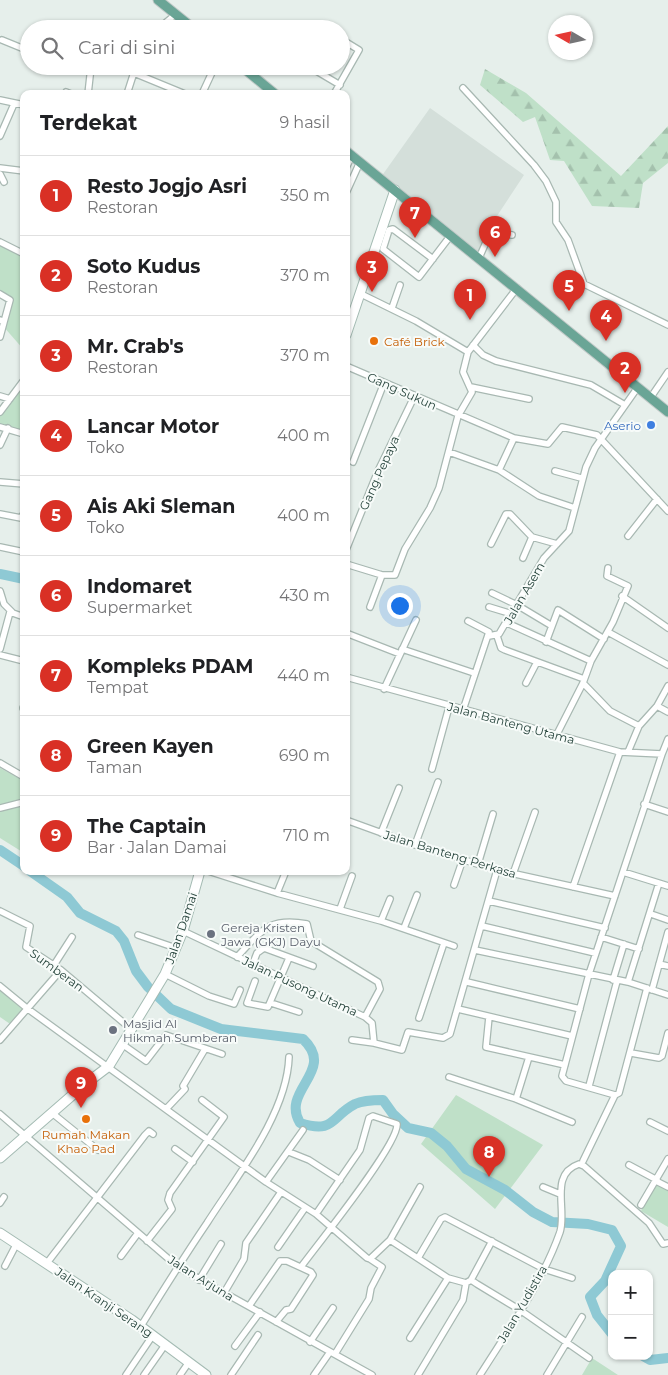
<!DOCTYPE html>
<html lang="id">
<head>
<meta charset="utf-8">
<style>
	body { margin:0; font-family:Montserrat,sans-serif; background:#f6f6f6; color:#202124 }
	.controls { position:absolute; right:15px; bottom:15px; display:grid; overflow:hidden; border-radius:10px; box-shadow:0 1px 4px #0004 }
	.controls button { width:45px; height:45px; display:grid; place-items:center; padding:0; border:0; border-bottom:1px solid #e0e0e0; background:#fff; color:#202124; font:25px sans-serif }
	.compass { position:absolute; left:548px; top:15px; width:45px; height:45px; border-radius:50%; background:#fff; box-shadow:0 1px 4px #0004; rotate:279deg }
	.you { position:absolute; left:399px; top:605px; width:18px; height:18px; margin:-12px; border:4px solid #fff; border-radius:50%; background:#1a73e8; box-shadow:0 0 0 8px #1a73e833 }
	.badge { display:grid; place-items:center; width:32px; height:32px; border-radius:50%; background:#d93025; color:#fff; font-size:16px; font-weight:700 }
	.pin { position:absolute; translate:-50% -41px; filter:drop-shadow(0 1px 2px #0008) }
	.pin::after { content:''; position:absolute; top:26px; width:18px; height:15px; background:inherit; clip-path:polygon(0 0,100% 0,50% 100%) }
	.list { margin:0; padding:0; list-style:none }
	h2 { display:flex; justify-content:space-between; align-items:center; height:65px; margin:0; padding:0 20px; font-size:21px }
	h2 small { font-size:16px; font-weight:400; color:#757577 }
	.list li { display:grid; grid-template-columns:32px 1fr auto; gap:15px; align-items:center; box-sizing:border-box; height:80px; padding:0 20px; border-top:1px solid #e0e0e0 }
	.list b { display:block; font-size:19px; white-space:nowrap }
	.list p { margin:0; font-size:16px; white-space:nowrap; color:#757577 }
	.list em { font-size:16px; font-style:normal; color:#757577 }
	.icon { flex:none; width:28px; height:28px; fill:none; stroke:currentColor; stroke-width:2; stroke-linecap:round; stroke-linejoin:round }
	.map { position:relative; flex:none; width:668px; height:1375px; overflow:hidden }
	.search { position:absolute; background:#fff; box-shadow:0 1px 4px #0004; left:20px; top:20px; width:330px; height:55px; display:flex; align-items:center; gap:12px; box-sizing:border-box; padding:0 18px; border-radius:28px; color:#757577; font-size:19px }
	.panel { position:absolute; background:#fff; box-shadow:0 1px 4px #0004; left:20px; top:90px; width:330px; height:785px; border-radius:10px }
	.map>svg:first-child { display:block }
	.built { fill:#d4dfda }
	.forest { fill:url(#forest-firs) }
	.green { fill:#bfe0c8 }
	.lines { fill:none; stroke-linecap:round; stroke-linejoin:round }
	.river { stroke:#8ec9d4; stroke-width:10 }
	.street-casing { stroke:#a8b8b2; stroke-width:8 }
	.secondary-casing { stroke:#a4bbb3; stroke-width:11 }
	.primary-casing { stroke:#c2cac8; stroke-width:11 }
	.street { stroke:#fff; stroke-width:5.5 }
	.secondary { stroke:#fff; stroke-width:9 }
	.primary { stroke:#6aa596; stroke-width:9 }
	.food-dot { fill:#e8710a; stroke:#f7fbf9; stroke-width:2 }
	.shop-dot { fill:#3f7fe0; stroke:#f7fbf9; stroke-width:2 }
	.worship-dot { fill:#6b7280; stroke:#f7fbf9; stroke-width:2 }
	.labels { text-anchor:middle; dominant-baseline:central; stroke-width:4; stroke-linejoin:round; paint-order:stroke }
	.food-label { font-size:12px; fill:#c56008; stroke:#f7fbf9; text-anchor:start }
	.street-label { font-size:12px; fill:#24423a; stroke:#f7fbf9 }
	.shop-label { font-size:12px; fill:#366cbe; stroke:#f7fbf9; text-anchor:end }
	.worship-label { font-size:12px; fill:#5b616d; stroke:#f7fbf9; text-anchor:start }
</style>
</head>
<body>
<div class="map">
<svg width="668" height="1375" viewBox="0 0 668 1375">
	<defs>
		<pattern id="forest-firs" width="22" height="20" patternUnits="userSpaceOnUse" patternTransform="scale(1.25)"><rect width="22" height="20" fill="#bfe0c8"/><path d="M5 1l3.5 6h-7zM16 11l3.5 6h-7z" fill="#a4c1ad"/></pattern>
	</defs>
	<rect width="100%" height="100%" fill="#e6efeb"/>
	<!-- built -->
	<path class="built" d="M430,108L524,175L497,216L493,233L480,256L381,177Z"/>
	<!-- forest -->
	<path class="forest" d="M485,69L526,93L621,176L668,126V163L643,183L639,208L592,206L564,161L550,160L535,117L523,122L480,85Z"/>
	<!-- green -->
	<path class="green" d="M0,242L24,253V350L3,326L8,297L0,292Z
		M24,377V436L0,426V412Z
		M0,768L24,781V853L0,838Z
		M0,988L28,1009L13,1026L0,1017Z
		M456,1095L543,1145L495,1209L421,1144Z
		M657,1183L668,1189V1227L641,1211Z
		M592,1358L618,1375H582Z"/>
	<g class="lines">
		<!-- river -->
		<path class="river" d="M0,574L24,579
			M0,850L24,866
			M30,871L67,897L80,913L116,931L124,941L136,971L148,987L171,1009L221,1029L303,1039C337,1071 280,1090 300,1123C335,1134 330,1117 355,1104C364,1100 374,1100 383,1100L393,1114L408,1128L431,1133L447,1146L466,1169L505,1190L533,1212L552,1222L588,1224L612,1230L621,1246L605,1281L590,1297L597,1315L612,1334
			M643,1356L650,1360L668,1358"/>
		<defs>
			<path id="street" d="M315,25L322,29
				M158,29L176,14
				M269,29L272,26L280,29
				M2,40L29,51
				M308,66L340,85
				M134,73L185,94
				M463,88L534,165L546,181L556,202V222L568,240L584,284L668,325
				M66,92L71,94
				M88,94L91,67
				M127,94L136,66
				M202,94L215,66
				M334,94L359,50L341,39
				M0,100L24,105
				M0,136L14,104
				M0,168L24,171
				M346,168L352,155
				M0,174L4,182
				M346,193L360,162
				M0,242L24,254
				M479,258L491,231L512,235
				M433,259L393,229L389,230L383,249L419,277L451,235
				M359,293L416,321L468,352
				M0,294L10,300L4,322
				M392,308L400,285
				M0,320L4,322L0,337
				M473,345L483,355L496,361L591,385L625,405
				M346,366L514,438L548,444L562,427L597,435L668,511
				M471,387L529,399
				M0,396L10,399
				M651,397L668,372
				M0,412L24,380
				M0,427L24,434
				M0,445L8,428
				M449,452L499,470L539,496L575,508
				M353,462L384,383
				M499,470L514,438
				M555,471L581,478
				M0,482L24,484
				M0,514L21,518L24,513
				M628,536L657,499
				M491,544L506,514H510L532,537L557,544
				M0,547L24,552
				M346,550L378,471L414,397
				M523,558L532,537
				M346,564L382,575H395L405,549L430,508L439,488L458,416L472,392L463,372L468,352L517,288
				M0,591L4,604L12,612
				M492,593L517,605L552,626
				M622,596L668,628
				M370,607L382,575
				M489,607L512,614
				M507,623L591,661
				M608,632L668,665
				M346,633L400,654
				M489,636L499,634L544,558L569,531L586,467L595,448L638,387
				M497,636L501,648L505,650L584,679
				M546,642L558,610L604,639
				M0,649L10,612L24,617
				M402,649L474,673
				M0,655L24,661
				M346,677L620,752L662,754L668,739
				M526,683L537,662
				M583,683L610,711L639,726L628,752
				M384,689L416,620
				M657,706L668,686
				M23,708H24
				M463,710L489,632L468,621
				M639,726L657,706L668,712
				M556,736L583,683L591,661L613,622L628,586L607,576L608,568
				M0,763L24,777
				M432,769L449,707
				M644,804L668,812
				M0,808L24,802
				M346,820L415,845L497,870L615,896
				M381,833L399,788
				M415,845L438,782
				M478,864L493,814
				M208,871L277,893L381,921L454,946
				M623,872L668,886
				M513,874L535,812
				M454,885L463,859
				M573,887L620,752
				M277,893L286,871
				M489,901L605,928
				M340,909L352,876
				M0,911L30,926L26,947L61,970L131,1029
				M651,914L668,920
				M381,921L390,899
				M482,926L595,953
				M404,928L417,895
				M183,931L365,1017L372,1023L374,1043L402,1050L408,1032L443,1038L450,1034L497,870
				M138,935L176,948
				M601,937L639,949
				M475,950L628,982L668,995
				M237,957C262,930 269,917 307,924L311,941L378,982L380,989L365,1017
				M659,964L668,966
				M54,965L72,937
				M252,966L257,953L264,948L313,966
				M165,974L209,996L234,1004L240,990
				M613,980L624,944
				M255,981L247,1003L268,1007L289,958
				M467,982L580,1009
				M628,982L659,883
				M0,986L28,1009L266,1182L316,1214L367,1258L370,1259L390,1240L420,1187
				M652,990L668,932
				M271,1003L299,1012
				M458,1009L572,1036
				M489,1017L486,1047L565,1065
				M419,1018L444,943
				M0,1040L61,970
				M352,1040L374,1043
				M122,1044L146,1061L166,1035L222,1054
				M631,1053L659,1058L662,1056L668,1033
				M449,1077L516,1099L572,1122
				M589,1086L617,981
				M615,1095L566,1081L562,1076L589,974L662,754
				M516,1099L529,1057
				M167,1108L185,1089L183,1086L205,1049
				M52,1113L98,1150
				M0,1114L178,1267L372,1375
				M650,1122L668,1131
				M175,1149L193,1162
				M289,1152L309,1160L340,1180
				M583,1161L615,1095L619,1093L647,988
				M629,1165L657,1180
				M656,1181L668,1187
				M266,1182L303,1130
				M543,1187L560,1194
				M0,1203L4,1197
				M641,1205L668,1159
				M390,1240L448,1278L466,1283L471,1280L477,1284L520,1310L589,1358
				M147,1241L172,1209L168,1200L170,1193L224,1117L202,1100
				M278,1247L305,1208
				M121,1256L138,1233
				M418,1258L441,1219L445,1217L544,1269L572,1278
				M47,1263L145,1135L149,1131L153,1134
				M5,1266L17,1243
				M301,1267C317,1245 399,1144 397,1124L373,1116L369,1118L360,1150L316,1214
				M199,1280L221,1244
				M471,1280L492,1241
				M224,1293L244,1259L246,1243L281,1192
				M249,1306L280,1261H287L311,1272L313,1275L291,1309L286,1310L276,1322
				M141,1326C162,1292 184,1257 207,1223C237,1176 287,1114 289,1057
				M410,1338L448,1278
				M310,1342L333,1308
				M235,1346L260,1312
				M335,1354L369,1299L371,1288L382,1267L370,1259
				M126,1375L153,1335
				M144,1375L165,1345
				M180,1375L189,1362
				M231,1375L258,1335
				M314,1375L330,1352
				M418,1375L463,1300L466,1283
				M480,1375C509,1329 542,1283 560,1232C567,1209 549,1174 579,1164L584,1166L649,1223L663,1244L668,1243
				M547,1375L582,1317"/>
			<path id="secondary" d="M346,335L395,190
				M0,1158L84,1085L109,1066L165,974L183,931L200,871
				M0,1233L132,1320L206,1375"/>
			<path id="primary" d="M158,0L194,29
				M241,66L275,94
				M346,151L668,412"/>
		</defs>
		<!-- street casing -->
		<use href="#street" class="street-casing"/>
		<!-- secondary casing -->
		<use href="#secondary" class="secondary-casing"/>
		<!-- primary casing -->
		<use href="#primary" class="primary-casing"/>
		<!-- street -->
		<use href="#street" class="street"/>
		<!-- secondary -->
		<use href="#secondary" class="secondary"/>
		<!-- primary -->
		<use href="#primary" class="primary"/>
	</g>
	<!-- markers -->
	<g class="food-dot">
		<circle cx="374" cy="341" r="5"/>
		<circle cx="86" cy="1119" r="5"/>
	</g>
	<circle class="shop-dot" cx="651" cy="425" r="5"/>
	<g class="worship-dot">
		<circle cx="211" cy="934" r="5"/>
		<circle cx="113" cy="1030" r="5"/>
	</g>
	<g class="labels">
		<!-- food labels -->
		<g class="food-label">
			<text x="384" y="341">Café Brick</text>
			<text x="86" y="1134" text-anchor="middle">Rumah Makan<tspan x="86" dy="14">Khao Pad</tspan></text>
		</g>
		<!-- street labels -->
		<g class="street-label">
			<text transform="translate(402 391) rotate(24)">Gang Sukun</text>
			<text transform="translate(379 473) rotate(-66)">Gang Pepaya</text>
			<text transform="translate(524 593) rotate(-60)">Jalan Asem</text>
			<text transform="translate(511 723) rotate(15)">Jalan Banteng Utama</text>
			<text transform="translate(450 854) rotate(17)">Jalan Banteng Perkasa</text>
			<text transform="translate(181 928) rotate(-71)">Jalan Damai</text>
			<text transform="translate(57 970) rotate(36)">Sumberan</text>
			<text transform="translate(300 986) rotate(25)">Jalan Pusong Utama</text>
			<text transform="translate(201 1278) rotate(32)">Jalan Arjuna</text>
			<text transform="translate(104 1302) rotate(34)">Jalan Kranji Serang</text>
			<text transform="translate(522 1304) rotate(-60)">Jalan Yudistira</text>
		</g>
		<!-- shop labels -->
		<g class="shop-label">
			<text x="641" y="425">Aserio</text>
		</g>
		<!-- worship labels -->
		<g class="worship-label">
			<text x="221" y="927">Gereja Kristen<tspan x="221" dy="14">Jawa (GKJ) Dayu</tspan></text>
			<text x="123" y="1023">Masjid Al<tspan x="123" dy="14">Hikmah Sumberan</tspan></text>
		</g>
	</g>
</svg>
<div class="controls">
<button>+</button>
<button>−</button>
</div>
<svg class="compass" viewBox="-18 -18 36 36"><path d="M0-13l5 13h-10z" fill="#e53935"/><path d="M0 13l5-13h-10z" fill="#757577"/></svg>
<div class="you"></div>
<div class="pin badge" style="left:470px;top:320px">1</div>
<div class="pin badge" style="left:625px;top:393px">2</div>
<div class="pin badge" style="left:372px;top:292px">3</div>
<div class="pin badge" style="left:606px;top:341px">4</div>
<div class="pin badge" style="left:569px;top:311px">5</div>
<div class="pin badge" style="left:495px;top:257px">6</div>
<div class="pin badge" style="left:415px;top:238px">7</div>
<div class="pin badge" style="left:489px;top:1177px">8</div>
<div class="pin badge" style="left:81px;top:1108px">9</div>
<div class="search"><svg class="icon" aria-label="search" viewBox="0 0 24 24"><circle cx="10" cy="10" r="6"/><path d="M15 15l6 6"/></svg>Cari di sini</div>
<section class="panel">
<h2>Terdekat<small>9 hasil</small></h2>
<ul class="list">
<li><span class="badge">1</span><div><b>Resto Jogjo Asri</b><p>Restoran</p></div><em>350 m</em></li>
<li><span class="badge">2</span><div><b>Soto Kudus</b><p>Restoran</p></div><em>370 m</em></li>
<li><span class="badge">3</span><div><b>Mr. Crab's</b><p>Restoran</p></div><em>370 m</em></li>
<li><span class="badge">4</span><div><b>Lancar Motor</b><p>Toko</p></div><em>400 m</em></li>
<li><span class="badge">5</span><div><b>Ais Aki Sleman</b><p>Toko</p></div><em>400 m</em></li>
<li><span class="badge">6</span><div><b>Indomaret</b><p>Supermarket</p></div><em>430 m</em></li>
<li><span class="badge">7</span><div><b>Kompleks PDAM</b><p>Tempat</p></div><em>440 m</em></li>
<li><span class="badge">8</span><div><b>Green Kayen</b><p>Taman</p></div><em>690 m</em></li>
<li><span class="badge">9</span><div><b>The Captain</b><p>Bar · Jalan Damai</p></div><em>710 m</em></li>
</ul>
</section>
</div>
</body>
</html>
